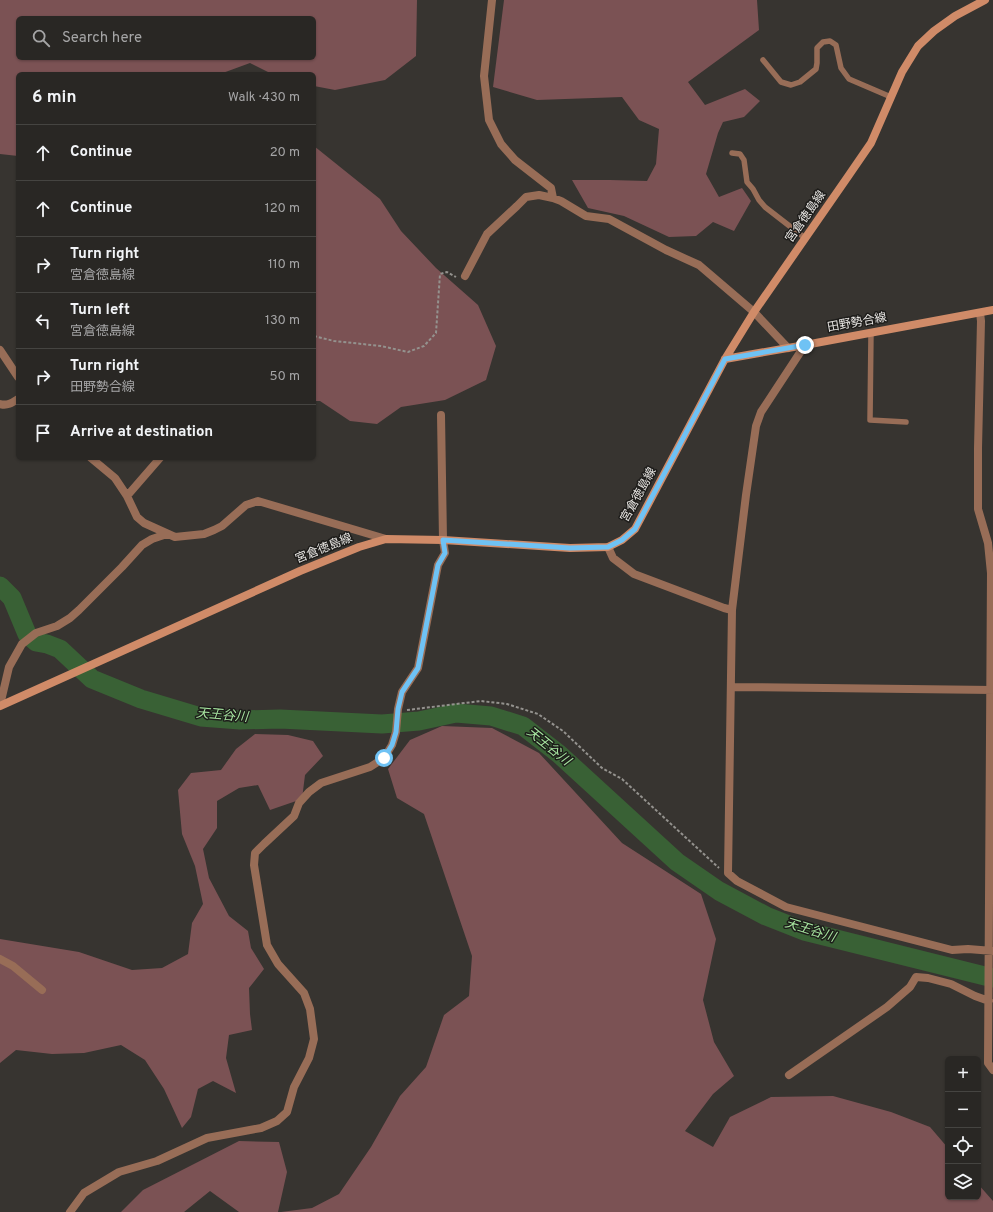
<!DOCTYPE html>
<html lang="en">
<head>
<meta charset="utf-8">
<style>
	body { margin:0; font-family:Overpass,"Noto Sans JP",sans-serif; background:#312f2c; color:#f1f3f6 }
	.controls { position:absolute; right:12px; bottom:12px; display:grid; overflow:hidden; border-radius:6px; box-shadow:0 1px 3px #0004 }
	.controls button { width:36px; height:36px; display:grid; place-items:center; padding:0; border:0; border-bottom:1px solid #454441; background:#292724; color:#f1f3f6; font:20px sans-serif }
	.stop { position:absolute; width:12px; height:12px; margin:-9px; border:3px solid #6fc2f4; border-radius:50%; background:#fff }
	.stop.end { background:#6fc2f4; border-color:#fff; box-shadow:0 1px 4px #0008 }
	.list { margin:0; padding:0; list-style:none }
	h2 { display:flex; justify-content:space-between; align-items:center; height:52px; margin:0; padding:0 16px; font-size:17px }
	h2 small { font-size:13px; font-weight:400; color:#a5a5a6 }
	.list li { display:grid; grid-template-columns:26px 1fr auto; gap:12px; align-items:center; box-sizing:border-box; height:56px; padding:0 16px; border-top:1px solid #454441 }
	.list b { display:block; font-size:15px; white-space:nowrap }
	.list p { margin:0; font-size:13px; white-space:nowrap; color:#a5a5a6 }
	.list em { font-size:13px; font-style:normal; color:#a5a5a6 }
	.icon { flex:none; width:22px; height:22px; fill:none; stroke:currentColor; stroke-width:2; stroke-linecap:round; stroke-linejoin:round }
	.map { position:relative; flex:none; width:993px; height:1212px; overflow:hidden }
	.search { position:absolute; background:#292724; box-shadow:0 1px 3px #0004; left:16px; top:16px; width:300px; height:44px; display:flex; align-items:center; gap:10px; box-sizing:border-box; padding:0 14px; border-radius:6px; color:#a5a5a6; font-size:15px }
	.panel { position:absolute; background:#292724; box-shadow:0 1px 3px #0004; left:16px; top:72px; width:300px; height:388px; border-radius:6px }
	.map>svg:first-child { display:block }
	.green { fill:#7b5254; fill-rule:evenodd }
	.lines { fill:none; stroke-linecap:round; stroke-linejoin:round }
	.river { stroke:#396135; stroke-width:19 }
	.path { stroke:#94928e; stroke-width:2; stroke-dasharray:3 2; stroke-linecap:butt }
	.service { stroke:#986d57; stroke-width:5.5 }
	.minor { stroke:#986d57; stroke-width:8 }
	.secondary { stroke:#d08b68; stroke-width:8 }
	.route { stroke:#6fc2f4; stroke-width:5 }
	.labels { text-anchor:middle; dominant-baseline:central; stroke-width:3; stroke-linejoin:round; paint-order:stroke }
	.street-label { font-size:12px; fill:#e9e7e4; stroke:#1d1c1a }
	.water-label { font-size:13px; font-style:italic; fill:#a7e6a0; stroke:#1d1c1a }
</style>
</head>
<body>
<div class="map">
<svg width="993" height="1212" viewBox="0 0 993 1212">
	<rect width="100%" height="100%" fill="#373430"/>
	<!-- green -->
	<path class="green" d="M0,0H417L416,56L385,80L335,90L314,86V74H272L250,63L220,74H18V156L0,154ZM18,18H314V58H18Z
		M504,0H757L759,30L688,82L705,105L745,89L760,101L744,117L723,122L718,133L706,174L719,197L742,188L751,201L734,231L713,222L696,236L669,237L624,216L588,208L572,180H610L647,181L656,164L659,129L639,120L622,97L537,100L493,87Z
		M314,146L380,199L401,231L436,268L478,305L496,346L486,380L445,400L401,407L377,424L350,421L320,401H314Z
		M442,726L492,728L539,753L622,843L701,894L716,939L703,1000L714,1042L734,1076L713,1094L685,1131L713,1147L730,1117L771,1097L833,1096L891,1112L930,1127L948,1148V1197H978V1184L993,1201V1212H281L312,1208L339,1194L371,1147L400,1096L426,1067L444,1015L469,996L472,956L424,814L397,798L388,769L410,740Z
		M255,734L288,735L313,741L323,756L305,775L302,799L270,810L258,785L239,788L217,801V828L203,849L209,878L229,916L248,931L251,948L264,969L249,988L250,1014L252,1030L229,1035L226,1058L236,1093L213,1081L198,1089L191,1117L182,1128L164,1089L145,1060L121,1045L84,1053L52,1054L16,1050L0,1063V939L79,952L132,970L162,968L188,954L192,923L203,904L195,866L182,834L178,790L191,773L221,770L236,749Z
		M239,1141L279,1142L287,1172L278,1212H239L210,1191L184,1212H121L143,1190Z"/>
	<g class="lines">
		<!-- river -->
		<path class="river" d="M0,586L12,598L27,634L36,642L47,644L60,649L92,679L141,699L201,717L240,720L280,719L382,724L419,721L456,713L491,716L523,726L559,754L677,862L719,891L766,916L804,931L993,978"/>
		<!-- path -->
		<path class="path" d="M314,336L334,341L381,346L408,352L424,346L436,333L440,274L447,272L456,277
			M407,710L481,701L507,704L538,714L563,731L602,768L622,779L719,868"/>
		<!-- service -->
		<path class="service" d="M763,60L781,82L791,85L800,82L816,69L817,63V48L823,42L830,41L836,45L841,68L849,79L891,97
			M732,153L740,154L744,160L747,182L753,189L759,200L765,207L805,238
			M871,333L870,420L906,422"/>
		<!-- minor -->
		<path class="minor" d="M492,0L484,76L489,120L501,144L515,160L551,188L553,198
			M465,276L487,234L517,206L526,197L539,195L553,198L561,201L586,216L609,219L666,250L699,265L754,312L788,348
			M980,313L981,321L978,448V509L988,543L991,573L988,1063L993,1070
			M805,345L761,412L756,426L746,495L732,610L728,873L737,881L786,907L952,950L968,949L993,951
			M0,350L18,377
			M0,404C7,406 12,403 18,399
			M91,458L115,478L127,496L137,517L144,523L175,537L204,534L214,530L222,526L246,505L258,501L386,539
			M127,496L160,458
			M608,547L613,558L634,574L724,608L732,610
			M732,687L993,690
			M0,705L9,667L22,644L36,633L57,626L70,618L79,610L122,567L142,545L152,539L167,534
			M0,959L13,966L42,990
			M789,1075L887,1007L910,987L916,977L928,978L951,984L975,996L989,1001
			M70,1212L84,1193L119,1172L157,1161L207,1138L261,1128L277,1121L287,1112L294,1087L309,1058L314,1039L310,1009L304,993L278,964L267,945L254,865L255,853L264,844L294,816L299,803L309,792L321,783L370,767L384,758L392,745L396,732L398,709L402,692L418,668L438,565L445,553L443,540L441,415"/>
		<!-- secondary -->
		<path class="secondary" d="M725,359L805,345L993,310
			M0,706L300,571L359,547L386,539L443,540L570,548L608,547L622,540L635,529L725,359L754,312L849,175L871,143L902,72L918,46L934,31L955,16L985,0"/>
	</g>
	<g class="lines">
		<!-- route -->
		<path class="route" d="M384,758L392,745L396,732L398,709L402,692L418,668L438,565L445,553L443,540L570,548L608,547L622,540L635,529L725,359L805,345"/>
	</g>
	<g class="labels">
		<!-- street labels -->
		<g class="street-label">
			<text transform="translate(806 217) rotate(-55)">宮倉徳島線</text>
			<text transform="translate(857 323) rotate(-10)">田野勢合線</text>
			<text transform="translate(639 495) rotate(-61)">宮倉徳島線</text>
			<text transform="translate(324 549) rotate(-22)">宮倉徳島線</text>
		</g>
		<!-- water labels -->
		<g class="water-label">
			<text transform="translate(222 716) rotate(5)">天王谷川</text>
			<text transform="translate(548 747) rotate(39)">天王谷川</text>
			<text transform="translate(810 931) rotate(17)">天王谷川</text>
		</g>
	</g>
</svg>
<div class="controls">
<button>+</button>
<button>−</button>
<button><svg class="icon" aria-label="locate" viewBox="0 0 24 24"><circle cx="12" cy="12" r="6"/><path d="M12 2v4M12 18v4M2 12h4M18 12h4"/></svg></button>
<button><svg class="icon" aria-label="layers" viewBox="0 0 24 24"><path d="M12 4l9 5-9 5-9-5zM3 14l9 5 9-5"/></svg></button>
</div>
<div class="stop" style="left:384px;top:758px"></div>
<div class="stop end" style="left:805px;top:345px"></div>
<div class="search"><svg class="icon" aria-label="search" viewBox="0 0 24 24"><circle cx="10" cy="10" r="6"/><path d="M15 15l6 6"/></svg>Search here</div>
<section class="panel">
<h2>6 min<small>Walk · 430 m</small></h2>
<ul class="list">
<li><svg class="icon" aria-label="ahead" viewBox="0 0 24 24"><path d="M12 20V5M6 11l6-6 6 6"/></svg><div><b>Continue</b></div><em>20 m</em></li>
<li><svg class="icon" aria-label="ahead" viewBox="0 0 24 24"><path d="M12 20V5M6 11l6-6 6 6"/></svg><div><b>Continue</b></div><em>120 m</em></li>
<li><svg class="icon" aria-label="right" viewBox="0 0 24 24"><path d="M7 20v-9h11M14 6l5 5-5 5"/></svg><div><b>Turn right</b><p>宮倉徳島線</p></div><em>110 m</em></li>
<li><svg class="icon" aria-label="left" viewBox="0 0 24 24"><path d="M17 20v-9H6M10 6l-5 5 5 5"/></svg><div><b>Turn left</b><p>宮倉徳島線</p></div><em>130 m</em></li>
<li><svg class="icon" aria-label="right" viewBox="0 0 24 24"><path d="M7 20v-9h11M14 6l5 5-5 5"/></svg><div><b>Turn right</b><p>田野勢合線</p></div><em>50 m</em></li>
<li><svg class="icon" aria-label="arrive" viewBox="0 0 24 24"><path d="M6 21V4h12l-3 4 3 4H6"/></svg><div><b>Arrive at destination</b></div></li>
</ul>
</section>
</div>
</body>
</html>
